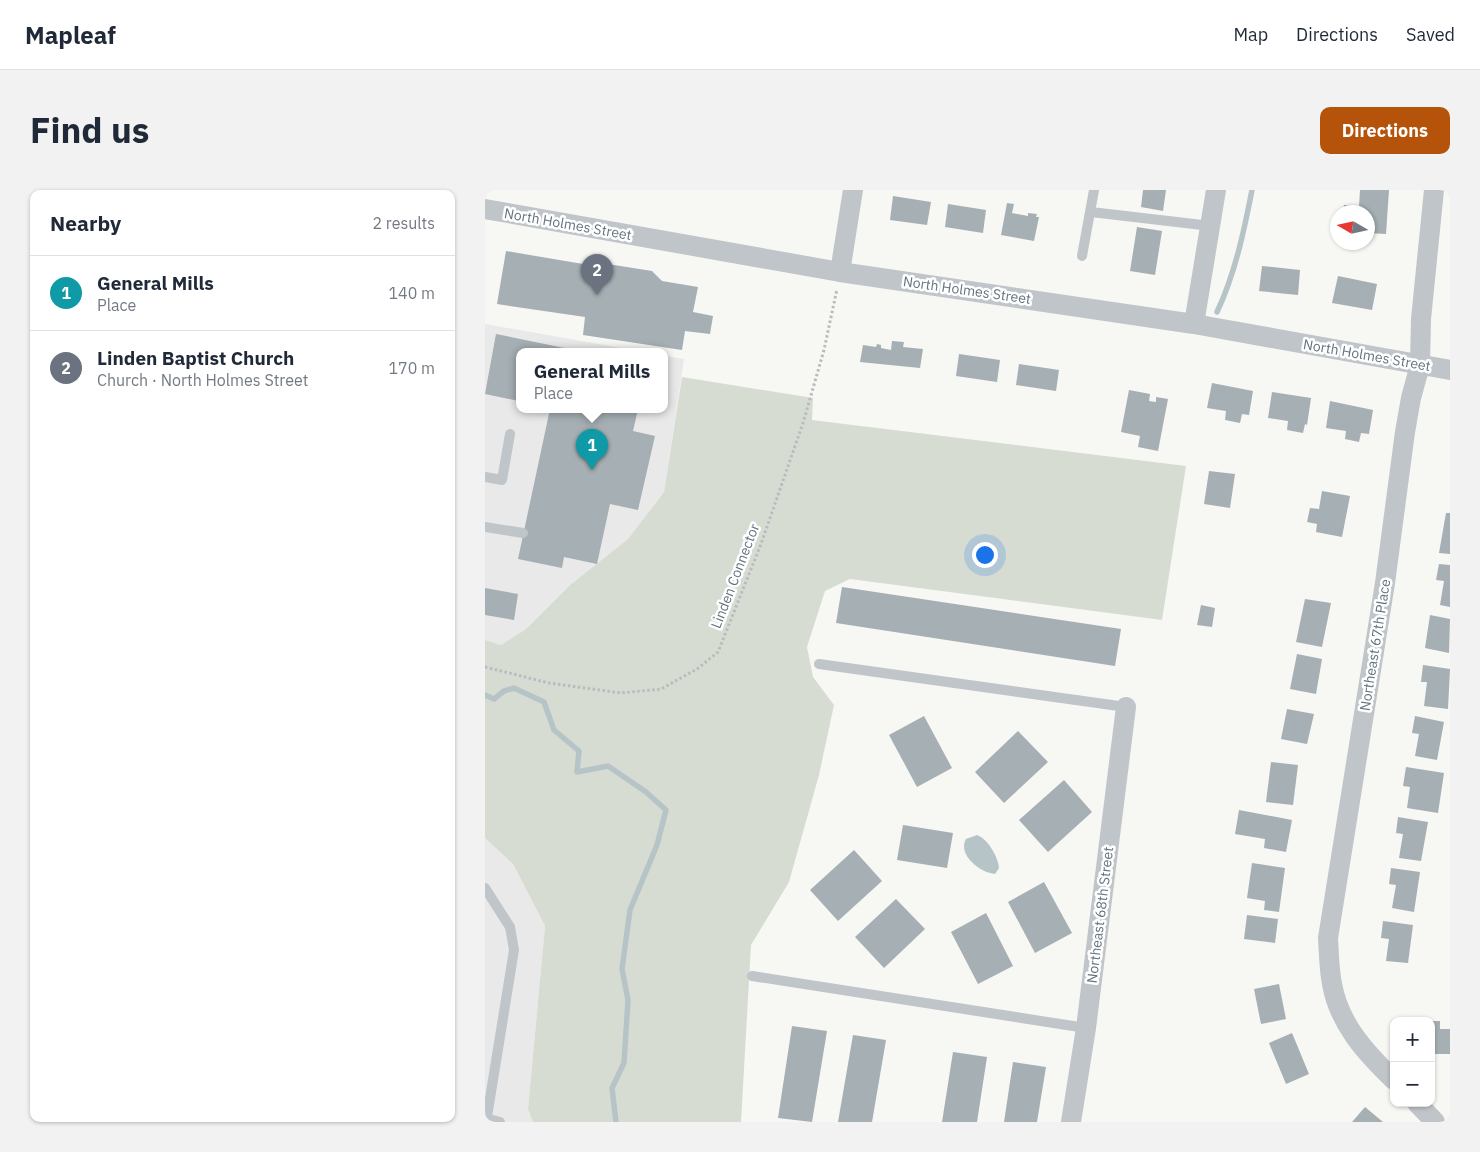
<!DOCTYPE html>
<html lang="en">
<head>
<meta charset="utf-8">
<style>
	body { margin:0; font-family:"IBM Plex Sans",sans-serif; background:#f2f2f3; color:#1f2937 }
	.controls { position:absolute; right:15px; bottom:15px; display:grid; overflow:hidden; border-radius:10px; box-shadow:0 1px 4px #0004 }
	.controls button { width:45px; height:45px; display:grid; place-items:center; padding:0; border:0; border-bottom:1px solid #e0e1e3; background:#fff; color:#1f2937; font:25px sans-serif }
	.compass { position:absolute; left:845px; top:15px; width:45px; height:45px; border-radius:50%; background:#fff; box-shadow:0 1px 4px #0004; rotate:279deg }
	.you { position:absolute; left:499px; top:364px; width:18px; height:18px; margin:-12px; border:4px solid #fff; border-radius:50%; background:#1a73e8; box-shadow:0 0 0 8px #1a73e833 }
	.badge { display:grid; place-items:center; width:32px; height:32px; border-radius:50%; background:#b45309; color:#fff; font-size:16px; font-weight:700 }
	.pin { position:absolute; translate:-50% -41px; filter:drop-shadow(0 1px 2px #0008) }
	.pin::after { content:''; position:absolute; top:26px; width:18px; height:15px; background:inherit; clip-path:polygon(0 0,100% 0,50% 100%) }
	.popup { position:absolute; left:31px; top:158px; width:152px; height:65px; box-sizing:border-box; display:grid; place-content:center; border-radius:10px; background:#fff; filter:drop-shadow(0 1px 4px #0005); font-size:16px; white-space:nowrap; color:#747a83 }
	.popup b { font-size:19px; color:#1f2937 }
	.popup::after { content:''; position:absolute; left:50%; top:100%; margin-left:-10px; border:10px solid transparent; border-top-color:#fff }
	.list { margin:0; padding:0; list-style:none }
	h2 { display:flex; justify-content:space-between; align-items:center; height:65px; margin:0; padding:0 20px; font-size:21px }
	h2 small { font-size:16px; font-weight:400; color:#747a83 }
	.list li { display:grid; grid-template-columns:32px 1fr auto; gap:15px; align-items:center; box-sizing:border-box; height:75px; padding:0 20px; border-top:1px solid #e0e1e3 }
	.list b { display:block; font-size:19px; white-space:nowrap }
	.list p { margin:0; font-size:16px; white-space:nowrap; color:#747a83 }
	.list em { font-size:16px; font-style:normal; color:#747a83 }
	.map { position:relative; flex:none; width:965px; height:932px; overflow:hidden; border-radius:10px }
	header { display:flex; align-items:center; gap:30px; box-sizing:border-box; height:70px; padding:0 25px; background:#fff; border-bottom:1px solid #e0e1e3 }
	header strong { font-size:24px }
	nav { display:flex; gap:28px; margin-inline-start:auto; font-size:18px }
	.intro { display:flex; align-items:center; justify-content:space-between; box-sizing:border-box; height:120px; padding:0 30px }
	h1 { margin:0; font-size:35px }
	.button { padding:12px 22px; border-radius:10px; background:#b45309; color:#fff; font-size:18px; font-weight:700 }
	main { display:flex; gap:30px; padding:0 30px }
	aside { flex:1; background:#fff; border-radius:10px; box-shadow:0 1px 4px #0004 }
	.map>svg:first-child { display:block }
	.built { fill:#e8e9e8 }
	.green { fill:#d7dcd3 }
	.water { fill:#b6c4c7 }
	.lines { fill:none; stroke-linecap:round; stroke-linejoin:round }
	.stream { stroke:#b6c4c7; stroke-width:5.5 }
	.building { fill:#a5afb4 }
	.path { stroke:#b8bcbf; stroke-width:3; stroke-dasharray:2.5 2.5; stroke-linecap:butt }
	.lane { stroke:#c0c5c9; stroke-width:10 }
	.street { stroke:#c0c5c9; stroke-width:20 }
	.labels { text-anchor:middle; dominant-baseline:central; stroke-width:5; stroke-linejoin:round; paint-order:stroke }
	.street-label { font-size:14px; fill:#627580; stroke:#fff }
</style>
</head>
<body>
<header>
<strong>Mapleaf</strong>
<nav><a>Map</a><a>Directions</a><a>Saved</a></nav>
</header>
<div class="intro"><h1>Find us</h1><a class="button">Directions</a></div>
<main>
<aside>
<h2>Nearby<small>2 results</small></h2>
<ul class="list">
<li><span class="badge" style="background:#0f9aa8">1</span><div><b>General Mills</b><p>Place</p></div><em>140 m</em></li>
<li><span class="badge" style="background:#6b7280">2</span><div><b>Linden Baptist Church</b><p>Church · North Holmes Street</p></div><em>170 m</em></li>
</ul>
</aside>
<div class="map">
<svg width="965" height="932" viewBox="0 0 965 932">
	<rect width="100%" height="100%" fill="#f7f7f4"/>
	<!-- built -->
	<path class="built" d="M0,134L153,161H34V219H180V166L199,169L179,302L143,349L85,395L41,439L16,455L0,450Z
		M0,648L28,674L60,736L43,919L48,932H0Z"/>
	<!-- green -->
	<path class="green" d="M197,187L328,208L327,230L701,276L677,430L365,389L340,401L322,457L328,487L349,515L334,585L304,692L266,755L256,932H48L43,919L60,736L28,674L0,648V450L16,455L41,439L85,395L143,349L179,302Z"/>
	<!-- water -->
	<path class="water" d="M492,645C503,649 513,667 514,678L510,684C495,683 472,664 481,649Z"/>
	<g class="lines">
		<!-- stream -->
		<path class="stream" d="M732,122C750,84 759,41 767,0
			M0,505L9,509L19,501L29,498L59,512L69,540L94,561L92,582L123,576L161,602L181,620L172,655L145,720L137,779L143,810L139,873L127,898L131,932"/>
	</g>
	<!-- building -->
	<path class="building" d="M658,0H681L678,21L656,17Z
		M875,0H904L901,44L882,43V22H858L859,15L874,16Z
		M408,6L446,12L442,35L405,30Z
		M522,13L529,14L527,23L543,26V23L552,24L551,27H554L549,51L516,45Z
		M463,14L501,20L498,43L460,37Z
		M652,37L677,41L670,85L645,81Z
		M21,61L110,76V72L167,81L177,91L213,97L208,122L228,126L225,144L200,141L197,160L98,145L100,127L12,114Z
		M777,76L815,80L813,105L774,101Z
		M853,86L892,94L887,120L847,113Z
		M11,144L89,160V161H34V211L0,204Z
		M407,151L419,152L418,157L438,159L435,178L375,172L378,155L391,157L392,154L396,155V158L406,160Z
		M474,164L515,170L512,192L471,186Z
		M534,174L574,180L571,201L531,195Z
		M727,193L768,201L764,225L757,224L755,233L740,230L741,221L722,218Z
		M644,200L665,204L664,211L671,212V207L683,209L673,261L653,257L655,246L636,242Z
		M787,202L826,208L822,235L820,234L818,243L802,240L803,231L783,228Z
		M845,211L888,220L884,244L876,243L874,252L860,249L861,241L841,238Z
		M65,219H153L148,241L170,246L153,320L125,314L112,374L79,367L77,378L33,369Z
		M724,281L750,284L745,318L719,314Z
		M837,301L865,306L857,347L831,342L832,334L822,332L825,318L834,319Z
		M961,323H965V364L954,363Z
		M954,374L965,375V417L955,415L959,391L951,390Z
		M357,397L636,439L630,476L351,433Z
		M0,398L33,404L29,430L0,425Z
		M820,409L846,413L837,457L811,452Z
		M716,415L730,418L727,437L712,435Z
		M945,425L965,429L964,463L940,458Z
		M812,464L837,469L831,504L805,499Z
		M938,475L965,479L963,519L939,516L942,492H936Z
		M802,519L829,524L822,554L796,549Z
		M439,526L467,578L432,597L404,545Z
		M930,526L959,532L952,570L930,566L934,544L927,543Z
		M533,541L563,572L519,613L490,582Z
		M786,572L813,575L808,615L781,612Z
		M921,577L959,583L953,623L922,618L925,597L918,596Z
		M579,590L607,622L563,662L534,630Z
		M754,620L807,630L801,662L779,658L780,649L750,644Z
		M913,627L943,632L936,671L914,668L918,644L911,643Z
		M418,635L468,643L462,678L412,670Z
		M369,660L397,691L353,731L325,700Z
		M767,673L800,678L794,722L779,720L780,711L762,708Z
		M906,678L935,682L929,722L907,718L911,695L904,694Z
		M559,692L587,743L550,763L523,712Z
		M411,709L440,739L399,778L370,747Z
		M501,723L528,776L493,794L466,742Z
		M762,725L793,729L790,753L759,749Z
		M898,731L928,735L923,773L901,771L904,749L896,748Z
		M794,794L801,829L776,834L769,799Z
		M946,831H955V839H965V864H946Z
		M307,836L342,841L327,932L293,928Z
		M807,843L824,884L801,894L784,853Z
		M368,845L401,850L387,932H353Z
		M468,862L502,867L492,932H457Z
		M528,872L561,877L552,932H519Z
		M880,917L898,932H867Z"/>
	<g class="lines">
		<!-- path -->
		<path class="path" d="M0,477L64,493L136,503L176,499L212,479L233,462L276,354L318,233L339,160L352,99"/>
		<!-- lane -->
		<path class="lane" d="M606,22L726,36
			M597,66L609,0
			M0,287L17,290L25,244
			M0,337L38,343
			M334,474L641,517
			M0,698L25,737L29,760L2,927
			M267,786L601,838
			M0,928L15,932"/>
		<!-- street -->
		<path class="street" d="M0,19L355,82L709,134L965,180
			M355,82L368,0
			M709,134L731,0
			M909,890C881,863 854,834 847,794C844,779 844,763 843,748L900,393L920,242L926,208L935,175L936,129L949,0
			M932,913L950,932
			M586,932L601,838L641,517"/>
	</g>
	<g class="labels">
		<!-- street labels -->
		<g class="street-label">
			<text transform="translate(83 34) rotate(10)">North Holmes Street</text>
			<text transform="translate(482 100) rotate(8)">North Holmes Street</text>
			<text transform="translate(882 165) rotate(10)">North Holmes Street</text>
			<text transform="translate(250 386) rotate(-69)">Linden Connector</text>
			<text transform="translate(890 455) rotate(-81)">Northeast 67th Place</text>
			<text transform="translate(615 725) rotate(-83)">Northeast 68th Street</text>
		</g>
	</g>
</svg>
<div class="controls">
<button>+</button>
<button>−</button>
</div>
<svg class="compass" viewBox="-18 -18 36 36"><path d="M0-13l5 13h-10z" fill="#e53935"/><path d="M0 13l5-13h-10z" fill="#747a83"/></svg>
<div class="you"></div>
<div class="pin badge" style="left:107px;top:280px;background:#0f9aa8">1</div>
<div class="popup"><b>General Mills</b>Place</div>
<div class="pin badge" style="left:112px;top:105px;background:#6b7280">2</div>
</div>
</main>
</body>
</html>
